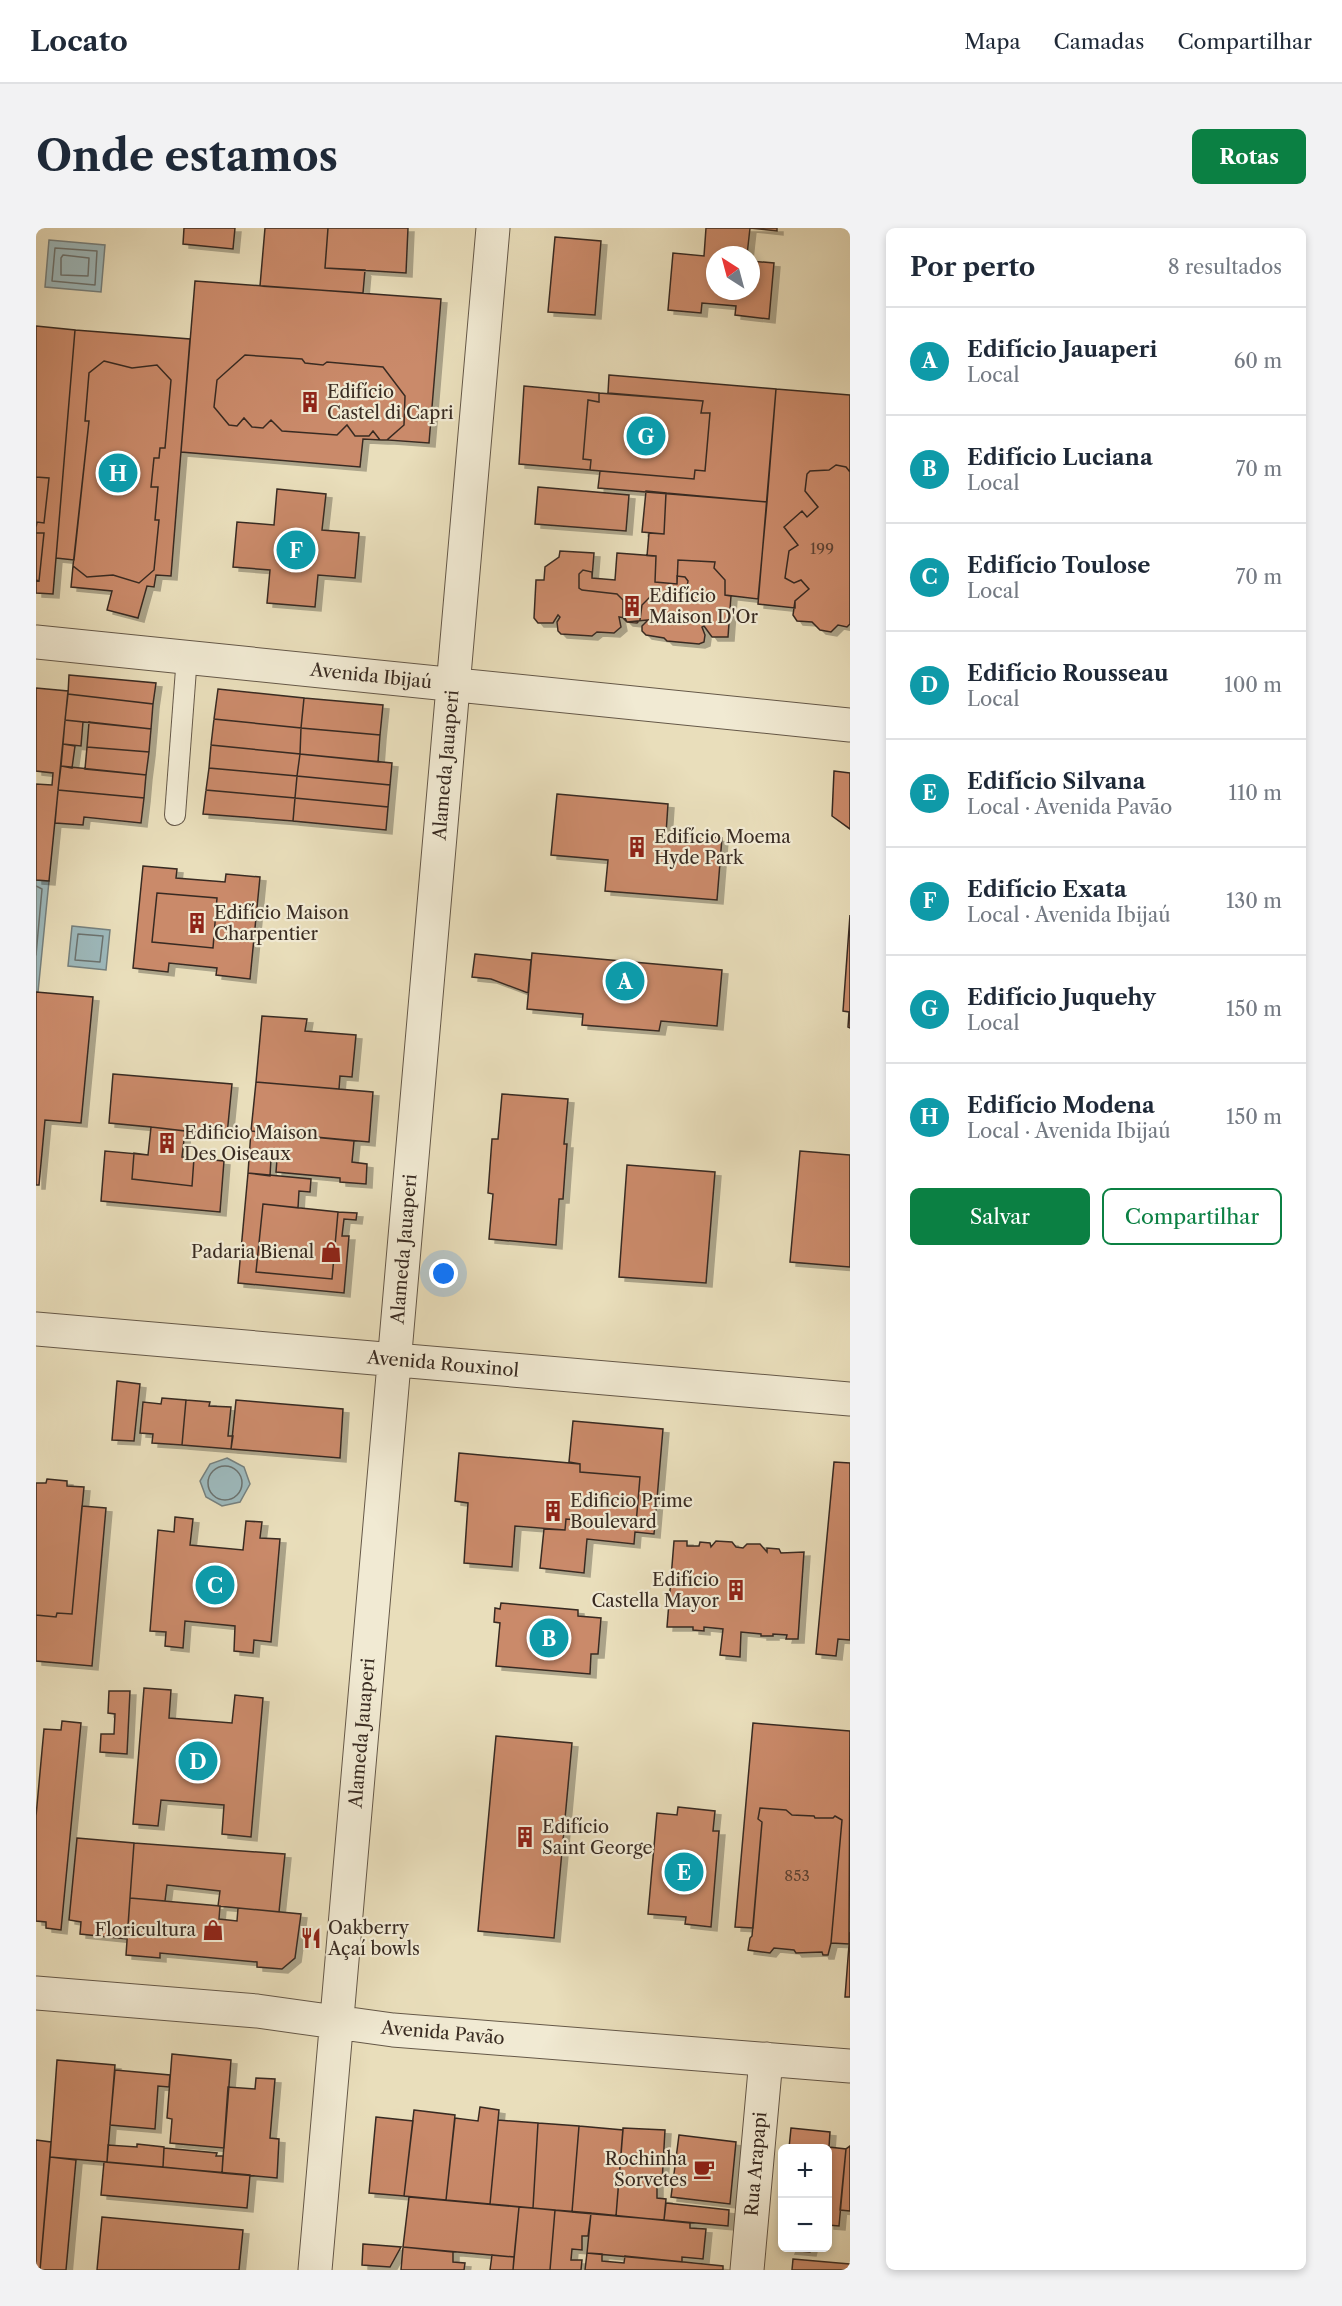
<!DOCTYPE html>
<html lang="pt">
<head>
<meta charset="utf-8">
<style>
	body { margin:0; font-family:"Libre Caslon Text",serif; background:#f2f2f3; color:#1f2937 }
	.controls { position:absolute; right:18px; bottom:18px; display:grid; overflow:hidden; border-radius:9px; box-shadow:0 3px 9px #0003 }
	.controls button { width:54px; height:54px; display:grid; place-items:center; padding:0; border:0; border-bottom:2px solid #e0e1e3; background:#fff; color:#1f2937; font:30px sans-serif }
	.compass { position:absolute; left:670px; top:18px; width:54px; height:54px; border-radius:50%; background:#fff; box-shadow:0 3px 9px #0003; rotate:324deg }
	.you { position:absolute; left:408px; top:1046px; width:21px; height:21px; margin:-15px; border:4px solid #fff; border-radius:50%; background:#1a73e8; box-shadow:0 0 0 9px #1a73e833 }
	.badge { display:grid; place-items:center; width:39px; height:39px; border-radius:50%; background:#0b8043; color:#fff; font-size:20px; font-weight:700 }
	.pin { position:absolute; translate:-50% -50%; border:3px solid #fff; box-shadow:0 2px 6px #0006 }
	.list { margin:0; padding:0; list-style:none }
	h2 { display:flex; justify-content:space-between; align-items:center; height:78px; margin:0; padding:0 24px; font-size:26px }
	h2 small { font-size:20px; font-weight:400; color:#747a83 }
	.list li { display:grid; grid-template-columns:39px 1fr auto; gap:18px; align-items:center; box-sizing:border-box; height:108px; padding:0 24px; border-top:2px solid #e0e1e3 }
	.list b { display:block; font-size:22px; white-space:nowrap }
	.list p { margin:0; font-size:20px; white-space:nowrap; color:#747a83 }
	.list em { font-size:20px; font-style:normal; color:#747a83 }
	.actions { display:flex; gap:12px; padding:18px 24px }
	.actions a { flex:1; padding:14px 0; border:2px solid #0b8043; border-radius:9px; text-align:center; font-size:21px; color:#0b8043 }
	.actions .main { background:#0b8043; color:#fff }
	.map { position:relative; flex:none; width:814px; height:2042px; overflow:hidden; border-radius:9px }
	header { display:flex; align-items:center; gap:36px; box-sizing:border-box; height:84px; padding:0 30px; background:#fff; border-bottom:2px solid #e0e1e3 }
	header strong { font-size:28px }
	nav { display:flex; gap:33px; margin-inline-start:auto; font-size:21px }
	.intro { display:flex; align-items:center; justify-content:space-between; box-sizing:border-box; height:144px; padding:0 36px }
	h1 { margin:0; font-size:42px }
	.button { padding:15px 27px; border-radius:9px; background:#0b8043; color:#fff; font-size:21px; font-weight:700 }
	main { display:flex; gap:36px; padding:0 36px }
	aside { flex:1; background:#fff; border-radius:9px; box-shadow:0 3px 9px #0003 }
	.map>svg:first-child { display:block }
	.water { fill:#9db9bc; stroke:#75807e; stroke-width:1.5 }
	.lines { fill:none; stroke-linecap:round; stroke-linejoin:round }
	.shore { stroke:#6b726f; stroke-width:1.5 }
	.building { fill:#ca8a6a; stroke:#392b22; stroke-width:1.5; filter:url(#shadow) }
	.lane-casing { stroke:#655848; stroke-width:22 }
	.street-casing { stroke:#655848; stroke-width:35 }
	.lane { stroke:#f1ead3; stroke-width:20 }
	.street { stroke:#f1ead3; stroke-width:33 }
	.labels { text-anchor:middle; dominant-baseline:central; stroke-width:4.5; stroke-linejoin:round; paint-order:stroke }
	.number-label { font-size:15px; fill:#5d4334 }
	.poi-label { font-size:18px; fill:#392b22; stroke:#f1ead3; text-anchor:start }
	.street-label { font-size:18px; fill:#392b22; stroke:#f1ead3 }
</style>
</head>
<body>
<header>
<strong>Locato</strong>
<nav><a>Mapa</a><a>Camadas</a><a>Compartilhar</a></nav>
</header>
<div class="intro"><h1>Onde estamos</h1><a class="button">Rotas</a></div>
<main>
<div class="map">
<svg width="814" height="2042" viewBox="0 0 814 2042">
	<defs>
		<filter id="shadow"><feDropShadow dx="6" dy="4" stdDeviation="0" flood-color="#0004"/></filter>
	</defs>
	<rect width="100%" height="100%" fill="#e9debb"/>
	<filter id="stains"><feTurbulence type="fractalNoise" baseFrequency=".00333" numOctaves="4"/><feColorMatrix values="0 0 0 0 .2 0 0 0 0 .09 0 0 0 0 .02 0 0 0 .5 -.17"/></filter>
	<radialGradient id="worn" r=".72"><stop offset=".6" stop-color="#630" stop-opacity="0"/><stop offset="1" stop-color="#630" stop-opacity=".3"/></radialGradient>
	<!-- water -->
	<path class="water" d="M13,12L69,17L65,64L9,59Z
		M0,652L13,653L2,764H0Z
		M36,698L74,702L70,742L32,738Z
		M191,1230L208,1239L214,1256L204,1274L186,1278L170,1269L164,1253L174,1236Z"/>
	<g class="lines">
		<!-- shore -->
		<path class="shore" d="M19,20L61,23L59,57L16,53Z
			M27,27L53,30L52,48L25,47V30Z
			M0,658L6,661L0,727
			M42,706L67,708L64,734L39,732Z
			M172 1255a17 17 0 1 1 34 0a17 17 0 1 1-34 0Z"/>
	</g>
	<!-- building -->
	<path class="building" d="M148,0H199L197,21L147,16Z
		M229,0H292L289,40L329,42L327,65L224,58Z
		M292,0H372L370,45L289,40Z
		M670,0H741V3L714,0L711,27H679V63H715V33L738,35L733,91L699,87L700,78L666,75L665,85L632,82L637,25L668,28Z
		M519,9L565,13L559,87L512,84Z
		M159,53L405,71L393,215L351,212L368,197L369,168L347,139L291,134L287,137L269,135L266,131L209,127L181,152L178,179L193,197L201,198L208,190L216,199L227,200L235,192L246,203L301,207L311,197L319,208H333L337,203L344,212L327,211L324,239L145,224Z
		M0,98L39,102L17,366L0,365V352L3,353L8,305H0V299L1,294L8,295L13,250L0,249Z
		M39,102L154,111L135,348L120,347L118,359L111,358L102,390L71,382L76,363L35,359L37,338L51,349L77,347L103,355L118,342L123,292H119L122,259H115L118,230H123L124,220H129L135,152L121,137L96,140L68,133L53,145L49,193H53L38,332L20,330Z
		M209,127L266,131L269,135L287,137L291,134L347,139L369,168L368,197L351,212H344L337,203L333,208H319L311,197L301,207L246,203L235,192L227,200L216,199L208,190L201,198L193,197L178,179L181,152Z
		M68,133L96,140L121,137L135,152L129,220H124L123,230H118L115,259H122L119,292H123L118,342L103,355L77,347L51,349L37,338L53,193H49L53,145Z
		M573,147L740,161L731,274L562,260L564,243L658,251L659,242L669,243L674,185H665L667,173L572,165Z
		M488,158L563,165V174L552,172L547,231L555,232L554,242L483,236Z
		M740,161L814,167V244L810,239L800,237L793,242L774,243L771,246L769,263L782,279L771,289L766,283L748,299L762,317L753,323L749,350L758,355L765,352L773,361L759,373V380L722,376Z
		M563,165L667,173L665,185H674L669,243L659,242L658,251L554,242L555,232L547,231L552,172L563,174Z
		M800,237L810,239L814,244V396L811,399L802,397L795,404L784,402L776,394L761,393L757,387L759,373L773,361L765,352L758,355L749,350L753,323L762,317L748,299L766,283L771,289L782,279L769,263L771,246L774,243L793,242Z
		M0,249L13,250L8,295L1,294L0,299Z
		M502,259L593,267L590,303L499,296Z
		M241,261L290,266L286,302L323,305L319,350L282,347L279,379L231,375L234,342L197,339L201,294L238,297Z
		M610,263L630,265L628,306L606,304Z
		M630,265L731,274L722,371L689,367V352L678,340L679,334L642,332L641,356L619,354L620,328H611L613,305L628,306Z
		M0,305H8L3,353L0,352Z
		M524,323L558,325L556,350L579,352L581,325L620,328L619,354L641,356L642,332L679,334L678,340L689,352V367L695,368L692,409H676L668,398L666,399L669,407L668,414L663,416L631,413L628,410L610,407L606,403V398L612,392L591,394L589,390L583,389L585,399L578,405L561,404L556,408L525,406L522,403L521,394L524,389L522,387L517,395H502L498,390L500,352H508L509,339L523,329Z
		M581,325L620,328L619,354L641,356V348L649,349L652,353L649,371L646,373L614,369L606,377L604,392L601,395L591,394L587,390V372L581,366L546,362L543,360V346L547,342L556,344V350L579,352Z
		M33,447L120,455L117,476L32,466Z
		M0,460L32,463L13,653L0,652V556L16,557L17,545L0,543Z
		M182,461L268,470L265,500L178,491Z
		M32,466L117,476L115,501L29,492Z
		M268,470L347,477L344,507L265,500Z
		M178,491L265,500L264,526L175,517Z
		M29,492L47,494L45,518L27,516Z
		M53,494L115,501L113,524L51,519Z
		M265,500L344,507L342,534L264,526Z
		M27,516L39,518L36,540L25,538Z
		M175,517L264,526L261,548L173,540Z
		M51,519L113,524L110,547L49,541Z
		M264,526L356,535L354,557L261,548Z
		M25,538L110,547L108,570L22,562Z
		M173,540L261,548L259,570L170,562Z
		M798,543L814,545V601L796,588Z
		M261,548L354,557L352,579L259,570Z
		M22,562L108,570L105,595L48,589L47,597L19,595Z
		M170,562L259,570L257,593L167,586Z
		M521,566L632,576L630,606L686,610L681,672L569,663L572,632L515,627Z
		M259,570L352,579L350,602L257,593Z
		M107,638L141,641L140,650L189,654L190,646L224,649L214,751L180,747L181,740L133,735L132,744L97,740Z
		M121,665L181,670L177,720L116,714Z
		M814,687V800L812,799L813,784L807,783Z
		M496,725L686,742L681,798L625,793L623,803L546,797L547,786L491,781Z
		M439,726L495,732L492,765L455,751L436,749Z
		M0,764L57,769L45,895L9,892L3,957H0Z
		M226,788L271,791L269,803L320,807L316,849L304,848L303,861L220,854Z
		M77,846L196,856L191,907L149,903L146,929L188,933L184,984L65,973L69,923L112,927L115,899L73,895Z
		M220,854L337,864L333,914L215,903Z
		M466,866L532,871L528,916H531L527,971H523L520,1017L453,1011L457,966L452,965L456,911H462Z
		M115,899L149,903L146,929L158,930L156,958L96,951L98,925L112,927Z
		M215,903L318,913L316,934L331,936L330,956L304,954V950L240,944L241,931H235L234,948L212,945Z
		M764,923L814,927V1039L754,1034Z
		M591,937L679,944L670,1055L583,1049Z
		M212,945L275,951L274,964L263,963L262,980L227,976L220,1044L296,1051L302,984L321,985L320,992L308,991L306,1008H313L308,1065L202,1055Z
		M227,976L302,984L296,1051L220,1044Z
		M81,1153L104,1156L98,1213L76,1212Z
		M126,1170L150,1172L146,1217L116,1215L117,1206L104,1205L107,1174L125,1176Z
		M150,1172L174,1174L173,1178L195,1179L192,1208H197L195,1221L146,1217Z
		M200,1172L307,1181L304,1230L195,1221Z
		M537,1193L627,1201L618,1306L599,1304L598,1316L551,1311L548,1345L504,1340L508,1301L529,1302L530,1291L600,1296L604,1249L544,1244V1236L533,1234Z
		M423,1225L544,1236V1244L604,1249L600,1296L530,1291L529,1302L479,1298L476,1339L428,1335L432,1275L419,1273Z
		M798,1234L814,1235V1412L802,1411L800,1428L780,1426Z
		M11,1251L31,1253V1258L48,1259L36,1386L21,1385L20,1389L0,1387V1255H10Z
		M46,1278L70,1280L56,1438L0,1433V1387L20,1389L21,1385L36,1386Z
		M139,1289L157,1291L154,1317L207,1322L210,1293L226,1294L224,1310L244,1311L235,1414L218,1412L217,1425L198,1423L199,1398L149,1393L147,1420L129,1418L130,1404L114,1403L122,1302L138,1304Z
		M638,1313H651V1318H663L664,1314L674,1315L675,1319L680,1313L696,1314L700,1319L707,1320L711,1316H724L731,1324V1320L743,1321L745,1325L768,1324L762,1411H750L751,1407L737,1406V1408H725V1406L705,1404L704,1429L684,1427L687,1401L668,1399V1403L657,1402V1399H631Z
		M465,1375L542,1382V1388L565,1390L562,1426H555L554,1446L460,1438L464,1395L458,1394L459,1380L464,1381Z
		M108,1460L135,1462L133,1490L196,1495L199,1467L227,1470L215,1609L186,1606L188,1577L125,1572L122,1598L97,1596Z
		M73,1463H94L91,1526L64,1524L65,1506H78L79,1486L72,1485Z
		M26,1493L45,1495L25,1702L10,1700V1694L0,1693V1588L8,1501L25,1502Z
		M717,1495L814,1503L813,1716L795,1715L806,1592L799,1588L797,1590H779L778,1588L756,1587L750,1582L724,1580L722,1591L726,1594L717,1700L699,1699Z
		M460,1508L536,1515L518,1710L442,1703Z
		M642,1579L679,1583L677,1603H683L675,1699L649,1696L650,1689L612,1686L621,1585L641,1587Z
		M724,1580L750,1582L756,1587L778,1588L779,1590H797L799,1588L806,1592L795,1715L792,1727H787L786,1724L760,1725L758,1722L738,1720L734,1725L712,1722L714,1710L716,1708L726,1594L722,1591Z
		M41,1610L98,1615L91,1711L44,1706L45,1694L33,1692Z
		M98,1615L249,1626L243,1684L182,1678L184,1663L131,1657L129,1673L94,1670Z
		M94,1670L184,1678L183,1691L201,1693L202,1680L265,1686L259,1730L246,1741L221,1739V1734L124,1725V1730L90,1727Z
		M814,1704V1769H809Z
		M136,1826L195,1832L188,1920L134,1915L136,1891L131,1890Z
		M21,1832L79,1837L71,1934L14,1929Z
		M79,1842L134,1847L133,1859L122,1858L119,1901L74,1897Z
		M220,1850L239,1851L234,1910L243,1911L241,1950L186,1945L192,1859L219,1861Z
		M444,1879L463,1882L454,1976L410,1972L419,1890L442,1893Z
		M378,1882L419,1887L410,1972L368,1968Z
		M340,1889L377,1893L368,1968L333,1965Z
		M462,1892L502,1895L497,1980L454,1976Z
		M502,1895L543,1898L536,1984L497,1980Z
		M543,1898L587,1902L580,1988L536,1984Z
		M587,1900L629,1902L626,1955H621V1970L630,1971L628,1992L580,1988Z
		M755,1900L794,1904L793,1919L810,1921L803,1998L792,1997V1920H753Z
		M643,1907L700,1914L694,1976L635,1969Z
		M0,1912L15,1914L4,2042H0Z
		M101,1916L128,1919L127,1939L71,1934L72,1917L101,1919Z
		M814,1918V1983L804,1982L810,1921Z
		M128,1920L181,1925L180,1928H187L186,1945L127,1939Z
		M14,1929L40,1932L30,2042H4Z
		M68,1934L214,1947L211,1980L65,1967Z
		M373,1969L483,1979L478,2029L367,2019Z
		M630,1975L693,1982L692,1998L628,1992Z
		M483,1979L519,1982L514,2042H477Z
		M519,1982L555,1985L552,2008H546V2022L536,2021L535,2032H546L545,2042H514Z
		M555,1985L654,1995V2000L670,2001L667,2031L646,2029V2034L551,2025Z
		M66,1989L207,2002L203,2042H61Z
		M327,2016L365,2019L354,2039L326,2037Z
		M367,2019L417,2024V2034L429,2035L428,2042H365Z
		M754,2020H775L774,2024L753,2022Z
		M551,2025L566,2026V2033L588,2035L589,2028L687,2038V2042H549Z
		M456,2027L478,2029L477,2042H454Z
		M757,2031L814,2036V2042H756Z"/>
	<g class="lines">
		<defs>
			<path id="lane" d="M139,587L151,428"/>
			<path id="street" d="M0,414L814,497
				M0,1101L814,1171
				M0,1765L221,1783L357,1802L814,1838
				M279,2042L457,0
				M711,2042L730,1831"/>
		</defs>
		<!-- lane casing -->
		<use href="#lane" class="lane-casing"/>
		<!-- street casing -->
		<use href="#street" class="street-casing"/>
		<!-- lane -->
		<use href="#lane" class="lane"/>
		<!-- street -->
		<use href="#street" class="street"/>
	</g>
	<!-- icons -->
	<defs>
		<symbol id="building-bare" viewBox="-9 -9 18 18"><path d="M-4-6H4V6H1V3H-1V6H-4ZM-2.5-4.3h1.7v1.8h-1.7ZM.8-4.3h1.7v1.8H.8ZM-2.5-1h1.7V.8h-1.7ZM.8-1h1.7V.8H.8Z" fill="#8f2418" stroke="#f1ead3" stroke-width="2.5" paint-order="stroke"/></symbol>
		<symbol id="shop-bare" viewBox="-9 -9 18 18"><path d="M-5-2.5h2.3a2.7 3.5 0 0 1 5.4 0H5L5.5 6h-11ZM-1.5-2.5h3a1.5 2.3 0 0 0-3 0Z" fill="#8f2418" stroke="#f1ead3" stroke-width="2.5" paint-order="stroke"/></symbol>
		<symbol id="restaurant-bare" viewBox="-9 -9 18 18"><path d="M-5-6h1v4h1v-4h1v4h1v-4h1v5L-1.5 .5V6h-2V.5L-5-1ZM5-6V6H3V1.5H1.5Q1.5-4 5-6Z" fill="#8f2418" stroke="#f1ead3" stroke-width="2.5" paint-order="stroke"/></symbol>
		<symbol id="cafe-bare" viewBox="-9 -9 18 18"><path d="M-5.5-4.5H6V0H3Q3 3.5 0 3.5H-2.5Q-5.5 3.5-5.5 0ZM3-3.2v2h1.7v-2ZM-6 4.5H4V6H-6Z" fill="#8f2418" stroke="#f1ead3" stroke-width="2.5" paint-order="stroke"/></symbol>
	</defs>
	<g fill-rule="evenodd">
		<use href="#building-bare" x="259" y="159" width="30" height="30"/>
		<use href="#building-bare" x="581" y="363" width="30" height="30"/>
		<use href="#building-bare" x="586" y="604" width="30" height="30"/>
		<use href="#building-bare" x="146" y="680" width="30" height="30"/>
		<use href="#building-bare" x="116" y="900" width="30" height="30"/>
		<use href="#shop-bare" x="280" y="1009" width="30" height="30"/>
		<use href="#building-bare" x="502" y="1268" width="30" height="30"/>
		<use href="#building-bare" x="685" y="1347" width="30" height="30"/>
		<use href="#building-bare" x="474" y="1594" width="30" height="30"/>
		<use href="#shop-bare" x="162" y="1687" width="30" height="30"/>
		<use href="#restaurant-bare" x="260" y="1695" width="30" height="30"/>
		<use href="#cafe-bare" x="653" y="1926" width="30" height="30"/>
	</g>
	<g class="labels">
		<!-- number labels -->
		<g class="number-label">
			<text x="786" y="320">199</text>
			<text x="761" y="1647">853</text>
		</g>
		<!-- poi labels -->
		<g class="poi-label">
			<text x="291" y="164">Edifício<tspan x="291" dy="21">Castel di Capri</tspan></text>
			<text x="613" y="368">Edifício<tspan x="613" dy="21">Maison D'Or</tspan></text>
			<text x="618" y="609">Edifício Moema<tspan x="618" dy="21">Hyde Park</tspan></text>
			<text x="178" y="685">Edifício Maison<tspan x="178" dy="21">Charpentier</tspan></text>
			<text x="148" y="905">Edificio Maison<tspan x="148" dy="21">Des Oiseaux</tspan></text>
			<text x="278" y="1024" text-anchor="end">Padaria Bienal</text>
			<text x="534" y="1273">Edificio Prime<tspan x="534" dy="21">Boulevard</tspan></text>
			<text x="683" y="1352" text-anchor="end">Edifício<tspan x="683" dy="21">Castella Mayor</tspan></text>
			<text x="506" y="1599">Edifício<tspan x="506" dy="21">Saint George</tspan></text>
			<text x="292" y="1700">Oakberry<tspan x="292" dy="21">Açaí bowls</tspan></text>
			<text x="160" y="1702" text-anchor="end">Floricultura</text>
			<text x="651" y="1931" text-anchor="end">Rochinha<tspan x="651" dy="21">Sorvetes</tspan></text>
		</g>
		<!-- street labels -->
		<g class="street-label">
			<text transform="translate(335 448) rotate(6)">Avenida Ibijaú</text>
			<text transform="translate(410 537) rotate(-85)">Alameda Jauaperi</text>
			<text transform="translate(368 1021) rotate(-85)">Alameda Jauaperi</text>
			<text transform="translate(407 1136) rotate(5)">Avenida Rouxinol</text>
			<text transform="translate(326 1505) rotate(-85)">Alameda Jauaperi</text>
			<text transform="translate(407 1805) rotate(5)">Avenida Pavão</text>
			<text transform="translate(720 1936) rotate(-85)">Rua Arapapi</text>
		</g>
	</g>
	<rect width="100%" height="100%" filter="url(#stains)"/>
	<rect width="100%" height="100%" fill="url(#worn)"/>
</svg>
<div class="controls">
<button>+</button>
<button>−</button>
</div>
<svg class="compass" viewBox="-18 -18 36 36"><path d="M0-13l5 13h-10z" fill="#e53935"/><path d="M0 13l5-13h-10z" fill="#747a83"/></svg>
<div class="you"></div>
<div class="pin badge" style="left:589px;top:753px;background:#0f9aa8">A</div>
<div class="pin badge" style="left:513px;top:1410px;background:#0f9aa8">B</div>
<div class="pin badge" style="left:179px;top:1357px;background:#0f9aa8">C</div>
<div class="pin badge" style="left:162px;top:1533px;background:#0f9aa8">D</div>
<div class="pin badge" style="left:648px;top:1644px;background:#0f9aa8">E</div>
<div class="pin badge" style="left:260px;top:322px;background:#0f9aa8">F</div>
<div class="pin badge" style="left:610px;top:208px;background:#0f9aa8">G</div>
<div class="pin badge" style="left:82px;top:245px;background:#0f9aa8">H</div>
</div>
<aside>
<h2>Por perto<small>8 resultados</small></h2>
<ul class="list">
<li><span class="badge" style="background:#0f9aa8">A</span><div><b>Edifício Jauaperi</b><p>Local</p></div><em>60 m</em></li>
<li><span class="badge" style="background:#0f9aa8">B</span><div><b>Edifício Luciana</b><p>Local</p></div><em>70 m</em></li>
<li><span class="badge" style="background:#0f9aa8">C</span><div><b>Edifício Toulose</b><p>Local</p></div><em>70 m</em></li>
<li><span class="badge" style="background:#0f9aa8">D</span><div><b>Edifício Rousseau</b><p>Local</p></div><em>100 m</em></li>
<li><span class="badge" style="background:#0f9aa8">E</span><div><b>Edifício Silvana</b><p>Local · Avenida Pavão</p></div><em>110 m</em></li>
<li><span class="badge" style="background:#0f9aa8">F</span><div><b>Edifício Exata</b><p>Local · Avenida Ibijaú</p></div><em>130 m</em></li>
<li><span class="badge" style="background:#0f9aa8">G</span><div><b>Edifício Juquehy</b><p>Local</p></div><em>150 m</em></li>
<li><span class="badge" style="background:#0f9aa8">H</span><div><b>Edifício Modena</b><p>Local · Avenida Ibijaú</p></div><em>150 m</em></li>
</ul>
<div class="actions"><a class="main">Salvar</a><a>Compartilhar</a></div>
</aside>
</main>
</body>
</html>
